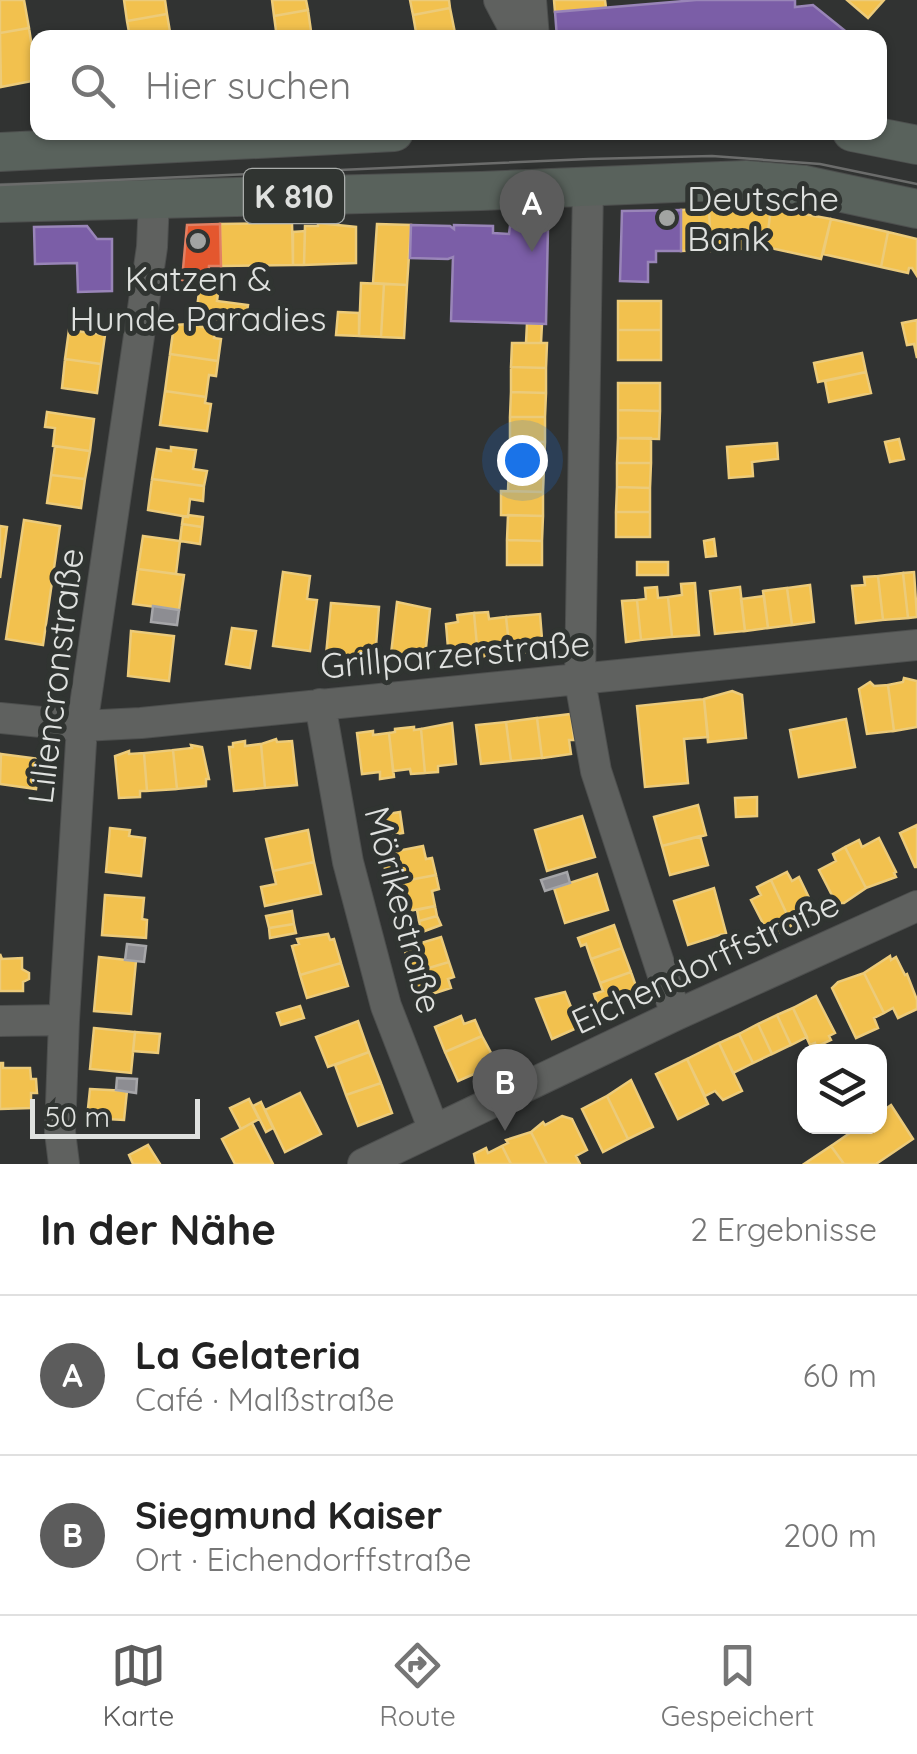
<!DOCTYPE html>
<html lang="de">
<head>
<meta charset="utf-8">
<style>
	body { margin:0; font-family:Quicksand,sans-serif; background:#f6f6f6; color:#222 }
	.controls { position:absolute; right:30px; bottom:30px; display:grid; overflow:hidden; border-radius:20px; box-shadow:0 2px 8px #0004 }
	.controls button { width:90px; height:90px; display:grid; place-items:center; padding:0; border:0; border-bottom:2px solid #e0e0e0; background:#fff; color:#222; font:50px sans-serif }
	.scale { position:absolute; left:30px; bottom:25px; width:170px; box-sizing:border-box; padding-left:10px; border:5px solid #dfe1df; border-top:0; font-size:28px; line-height:35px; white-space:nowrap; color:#dfe1df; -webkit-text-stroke:8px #303431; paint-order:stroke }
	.you { position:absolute; left:522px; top:460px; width:35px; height:35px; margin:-25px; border:8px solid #fff; border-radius:50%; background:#1a73e8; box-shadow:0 0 0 15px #1a73e833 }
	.badge { display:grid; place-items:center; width:65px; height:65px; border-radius:50%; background:#5c5c5c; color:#fff; font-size:32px; font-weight:700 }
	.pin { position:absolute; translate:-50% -82px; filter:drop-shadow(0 2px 5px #0008) }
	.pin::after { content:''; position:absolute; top:52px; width:35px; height:30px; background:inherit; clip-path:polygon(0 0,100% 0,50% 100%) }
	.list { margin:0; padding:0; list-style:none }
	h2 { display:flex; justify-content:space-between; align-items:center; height:130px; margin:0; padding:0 40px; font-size:42px }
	h2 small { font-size:32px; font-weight:400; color:#767676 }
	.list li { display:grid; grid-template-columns:65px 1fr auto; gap:30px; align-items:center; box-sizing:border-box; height:160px; padding:0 40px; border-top:2px solid #e0e0e0 }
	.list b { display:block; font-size:38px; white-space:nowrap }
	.list p { margin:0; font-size:32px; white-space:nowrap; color:#767676 }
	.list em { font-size:32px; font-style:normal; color:#767676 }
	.icon { flex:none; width:55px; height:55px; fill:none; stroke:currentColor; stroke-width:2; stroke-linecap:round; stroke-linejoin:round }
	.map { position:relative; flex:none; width:917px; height:1164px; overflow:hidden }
	.search { position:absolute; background:#fff; box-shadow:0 2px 8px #0004; left:30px; right:30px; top:30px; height:110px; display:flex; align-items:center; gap:25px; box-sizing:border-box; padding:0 35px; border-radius:20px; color:#767676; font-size:38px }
	.sheet { height:450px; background:#fff }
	nav { display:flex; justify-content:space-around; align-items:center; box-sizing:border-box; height:140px; border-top:2px solid #e0e0e0; background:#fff; font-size:28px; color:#767676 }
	nav a { display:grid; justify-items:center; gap:5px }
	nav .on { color:#5c5c5c }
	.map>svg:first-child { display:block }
	.homes { fill:#f2c14e; stroke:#eccb7a; stroke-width:2.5 }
	.shops { fill:#e4572e; stroke:#e28063; stroke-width:2.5 }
	.offices { fill:#7b5ea7; stroke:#9985b8; stroke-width:2.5 }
	.industry { fill:#8d8d92; stroke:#a6a6a9; stroke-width:2.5 }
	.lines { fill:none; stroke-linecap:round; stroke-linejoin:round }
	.minor-casing { stroke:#4d4f4e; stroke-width:32 }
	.major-casing { stroke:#4d4f4e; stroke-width:40 }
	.minor { stroke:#5f615f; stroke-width:30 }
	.major { stroke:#59625c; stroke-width:38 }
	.tram { stroke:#6b6c6b; stroke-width:2.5 }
	.poi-dot { fill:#a2a4a2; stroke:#303431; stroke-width:4 }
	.labels { text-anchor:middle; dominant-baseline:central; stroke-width:10; stroke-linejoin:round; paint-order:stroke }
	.shield { fill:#303431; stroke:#aaadab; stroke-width:2.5 }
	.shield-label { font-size:32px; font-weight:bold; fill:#dfe1df }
	.poi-label { font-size:35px; fill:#dfe1df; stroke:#303431; text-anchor:start }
	.street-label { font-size:35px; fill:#dfe1df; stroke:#303431 }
</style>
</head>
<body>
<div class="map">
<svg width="917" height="1164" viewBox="0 0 917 1164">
	<rect width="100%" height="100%" fill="#313332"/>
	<!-- homes -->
	<path class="homes" d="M0,0H24L29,28L0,33Z
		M124,0H165L167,14L127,21Z
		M272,0H306L308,10L274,16Z
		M410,0H449L450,8L413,15Z
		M554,0H605L606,8L555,12Z
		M847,0H884L868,18Z
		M450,8L456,38H417L413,15Z
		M308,10L312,38H277L274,16Z
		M167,14L171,38H130L127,21Z
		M29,28L37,80L1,87L0,33Z
		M771,208L831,219L821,259L766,247Z
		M771,208L766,247L711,251L709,209Z
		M709,209L711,250L681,251V210Z
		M831,219L888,232L881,267L823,254Z
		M292,223L293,265L221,266L220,224Z
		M318,223L356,227V263L304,265L305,226H318Z
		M377,224L411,225L407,285L373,283Z
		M305,231L304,265H293V232Z
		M888,232L917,239V276L912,268H909L908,273L881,267Z
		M361,283L384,284L381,337L359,336Z
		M200,284L219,286L217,301L248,305L245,323L196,316Z
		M384,284L407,285L404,338L381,337Z
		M618,301H661V330H618Z
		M338,312L359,313V336L336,335Z
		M917,320V358L914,344L907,345L902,323Z
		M527,323L542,324L541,343H526Z
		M190,324L215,330L214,338L221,339L218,361L170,354L174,325Z
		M69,330L105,335L101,364L65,359Z
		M618,330H661V360H618Z
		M512,343H547L546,368L511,367Z
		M862,353L866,372L818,382L814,363Z
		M170,354L218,361L216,376L209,375L206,397L165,391Z
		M65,359L101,364L97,393L62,388Z
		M511,367L546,368V393L511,392Z
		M866,372L871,393L829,402L825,381Z
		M618,383H660V411L618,410Z
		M165,391L206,397L205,403L211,404L207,431L160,425Z
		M511,392L546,393L545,417H510Z
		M618,410L660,411L659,439L618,438Z
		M47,412L94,419L90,451L53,446L55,428L45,427Z
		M510,417H545V442L510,441Z
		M618,438H651V463H617Z
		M899,439L904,459L890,462L885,442Z
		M510,441L545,442L544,467L509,466Z
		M777,443L778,459L752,462L753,476L729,478L727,447Z
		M55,446L90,451L85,479L51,475Z
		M171,447L196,450L193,469L207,471L204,486L152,479L157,449L171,451Z
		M617,463H651L650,488L617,487Z
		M509,466L544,467L543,492L508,491Z
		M51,475L85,479L81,508L47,503Z
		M152,479L204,486L203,501L190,499L188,517L148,510Z
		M617,487L650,488V512H616Z
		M501,491L543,492V516L501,515Z
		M616,512H650V537H616Z
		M188,515L203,517L202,527L182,524L183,517Z
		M508,515L543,516L542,541L507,540Z
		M24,520L60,526L43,645L6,639Z
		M182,524L202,527L200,544L180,541Z
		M0,526L7,527L0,578Z
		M143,536L180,541L176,574L138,569Z
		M714,539L716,556L706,557L704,541Z
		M507,540L542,541V565H507Z
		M637,562H668V575H637Z
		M138,569L184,575L179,610L133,604Z
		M283,572L310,576L307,599L317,600L310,651L273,646Z
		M914,572L917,617L908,618L903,573Z
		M903,573L908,618L883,620L878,576Z
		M878,576L883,620L856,623L852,586L865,585L864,577Z
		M695,583L699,635L672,637L668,597L682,595L681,584Z
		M810,585L814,622L792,625L787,588Z
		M657,587L658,598L668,597L672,637L641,640L637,600L646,599L645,588Z
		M740,587L745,631L715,634L710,591Z
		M787,588L792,625L768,628L763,591Z
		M764,596L768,628L745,631L741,599Z
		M637,600L641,640L626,642L622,601Z
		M397,602L430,609L425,657L391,654Z
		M331,603L379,607L375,659L326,655Z
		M488,612L489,619L506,617L510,654L478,657L474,613Z
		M474,613L478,657L449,660L446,624L458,622L457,615Z
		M540,614L542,639L532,640L533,652L510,654L506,617Z
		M232,628L256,631L250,668L226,664Z
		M131,631L174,636L169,681L128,676Z
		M904,678L917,681V727L894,731L888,685L903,682Z
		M870,682L874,686L888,685L894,731L867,734L859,689Z
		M732,691L742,695L746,738L708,742L704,699Z
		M704,699L708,737L684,739L688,783L645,787L637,706Z
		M571,714L574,740H569L571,754L542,758L537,718Z
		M537,718L542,758L511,761L506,722Z
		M846,719L855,767L799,777L790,730Z
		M506,722L511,761L481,764L476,725Z
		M452,723L456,764L438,766V772L425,773L421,729Z
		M414,727V730L421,729L425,773L411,774L410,769L393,771L389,733L395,732V729Z
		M373,731V735L389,733L394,777L380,779V772L362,774L357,733Z
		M276,739L277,742L292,741L297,785L265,788L261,744Z
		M245,741V746L261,744L265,788L234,791L229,747H233V743Z
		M191,745L202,747L209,779H206V786L177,789L173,750L192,748Z
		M173,750L177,789L147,791L144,753Z
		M129,751V754L144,753L147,791H140V797L119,798L115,756Z
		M1,754L40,759L36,789L0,784Z
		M757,797V816L736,817L735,798Z
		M698,805L706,835L662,846L654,817Z
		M400,812L403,833L379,837L375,816Z
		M582,816L595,857L547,871L535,830Z
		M917,825V867H915L900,833Z
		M110,828L130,830L129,836L145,838L141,876L106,872Z
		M308,830L314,862L273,871L266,839Z
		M700,836L708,865L670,875L662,846Z
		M879,838L896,872L894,873L896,877L866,888L845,847L859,840L862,847Z
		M423,846L426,859L432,858L436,875L388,884L382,854Z
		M845,847L866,888L844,903H836L819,870L836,861L833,854Z
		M314,862L321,894L265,906L261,887L276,884L273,871Z
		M787,872L792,881L799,877L815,910L808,913L809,917L792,925L771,880Z
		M597,874L608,910L565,923L554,888Z
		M436,875L439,889L432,891L435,906L393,914L388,884Z
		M771,880L792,925L771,939L751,900L761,895L757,887Z
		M714,888L726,933L688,945L674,901Z
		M105,895L144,898L142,919L147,920L146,938L102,935Z
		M435,906L437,916L419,921L417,910Z
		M292,911L294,924L269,928L266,916Z
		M437,916L441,925L422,932L419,921Z
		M294,924L296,933L270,938L269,928Z
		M614,925L622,948L591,959L586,944L581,946L578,938Z
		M328,934L330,940L334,939L341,963L300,975L292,946L299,944L297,939Z
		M441,937L449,962L412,973L404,948Z
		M622,948L631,972L600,983L591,959Z
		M0,954L2,959L22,958V969L29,973V979L23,982V991H0Z
		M890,956L891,960L896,957L905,975L907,974L917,1000V1009L898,1018L893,1008L884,1013L864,973Z
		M99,957L136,961L131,1014L94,1011Z
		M449,962L454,977L448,979L451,988L420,998L412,973Z
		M341,963L348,986L307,998L300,975Z
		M631,972L639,995L599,1009L594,994L603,991L600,983Z
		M864,973L884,1013L874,1018L878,1028L856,1038L832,988L838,982Z
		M565,992L579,1027L552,1039L536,999Z
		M816,996L835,1033L829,1036L831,1040L816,1047L815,1043L810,1045L793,1008Z
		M300,1006L304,1018L281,1025L277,1013Z
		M793,1008L807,1037L791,1045L777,1015Z
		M777,1015L791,1045L772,1054L758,1024Z
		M461,1016L464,1024L475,1020L482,1036L445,1052L435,1027Z
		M358,1021L369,1052L328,1067L316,1037Z
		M758,1024L772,1054L753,1063L739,1034Z
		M94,1028L135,1032L131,1073L90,1069Z
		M135,1032L160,1034L158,1053L133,1051Z
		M739,1034L753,1063L733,1073L719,1043Z
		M482,1036L497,1064L458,1081L445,1052Z
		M719,1043L742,1091L723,1100L715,1091L705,1096L687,1059Z
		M369,1052L381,1083L346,1095L335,1065Z
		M687,1059L708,1104L678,1119L656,1074Z
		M0,1063H3V1068H30L31,1079H36L37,1093H31V1108L0,1109Z
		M631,1080L653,1127L628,1139L607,1096Z
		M381,1083L392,1113L358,1126L346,1095Z
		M90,1089L127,1091L124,1120L87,1118Z
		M300,1093L321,1134L285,1152L265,1110Z
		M607,1096L628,1139L603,1152L582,1109Z
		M249,1099L259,1119L241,1129L230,1108Z
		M261,1102L273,1128L266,1132L253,1106Z
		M891,1105L913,1139L876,1164H844L831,1146L860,1126H880V1113Z
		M562,1116L572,1119L587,1150L576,1156L580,1164H547L531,1132L543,1122L545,1125Z
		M252,1123L273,1164H235L222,1139Z
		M531,1132L547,1164H511L502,1146L508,1143L506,1140Z
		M148,1145L160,1164H133L129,1155Z
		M502,1146L511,1164H476L474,1154L486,1148L488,1153Z
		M831,1146L844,1164H804Z"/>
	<!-- shops -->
	<path class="shops" d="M220,224L221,266H209L207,285L182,280L187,225Z"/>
	<!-- offices -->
	<path class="offices" d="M696,0H795V7L813,5L854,38H557L555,12Z
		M681,210V251H656V262H648V282L620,281L622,211Z
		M411,225L450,226L454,229V225L493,226V233L509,234L510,226L548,227L546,324L451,321L453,257L448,259L410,258Z
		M87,226L97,239H112V291L78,292L77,263L35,264L34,227Z"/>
	<!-- industry -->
	<path class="industry" d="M153,606L179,610L177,625L151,622Z
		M567,872L570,883L545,891L541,880Z
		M127,944L146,946L144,962L125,960Z
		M117,1078L137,1079L136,1093L116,1090Z"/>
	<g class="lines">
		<defs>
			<path id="minor" d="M499,0L519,38
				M531,0L534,38
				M588,187L580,681L596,771L676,1015
				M320,704L348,862L386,1006L434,1130
				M0,718L82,726L141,723L917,645
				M0,1021L64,1020
				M64,1164L60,1132L64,1020L82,726L152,247L154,199
				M363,1164L676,1015L917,906"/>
			<path id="major" d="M852,132L917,145
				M0,152L394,132
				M0,203L481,191L746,180L805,185L917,209"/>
		</defs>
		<!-- minor casing -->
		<use href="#minor" class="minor-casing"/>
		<!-- major casing -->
		<use href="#major" class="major-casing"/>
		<!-- minor -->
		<use href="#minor" class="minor"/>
		<!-- major -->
		<use href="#major" class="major"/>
		<!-- tram -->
		<path class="tram" d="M0,185L589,159L712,156L820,164L917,184"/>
	</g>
	<!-- markers -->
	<g class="poi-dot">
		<circle cx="667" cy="218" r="10"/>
		<circle cx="198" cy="241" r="10"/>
	</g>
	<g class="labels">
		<!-- shield labels -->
		<rect class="shield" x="244" y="169" width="100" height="54" rx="8"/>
		<g class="shield-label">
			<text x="294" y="196">K 810</text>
		</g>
		<!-- poi labels -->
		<g class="poi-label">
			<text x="687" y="198">Deutsche<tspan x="687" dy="40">Bank</tspan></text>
			<text x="198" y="278" text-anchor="middle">Katzen &amp;<tspan x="198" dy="40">Hunde Paradies</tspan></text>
		</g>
		<!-- street labels -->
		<g class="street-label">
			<text transform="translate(455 654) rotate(-5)">Grillparzerstraße</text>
			<text transform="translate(55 676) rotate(-83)">Liliencronstraße</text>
			<text transform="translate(404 910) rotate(75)">Mörikestraße</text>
			<text transform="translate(705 962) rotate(-25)">Eichendorffstraße</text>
		</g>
	</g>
</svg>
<div class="controls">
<button><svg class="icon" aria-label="layers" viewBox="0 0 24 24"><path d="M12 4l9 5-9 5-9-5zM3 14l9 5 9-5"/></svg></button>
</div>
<div class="scale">50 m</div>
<div class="you"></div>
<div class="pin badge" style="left:532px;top:252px">A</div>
<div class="pin badge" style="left:505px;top:1131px">B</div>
<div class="search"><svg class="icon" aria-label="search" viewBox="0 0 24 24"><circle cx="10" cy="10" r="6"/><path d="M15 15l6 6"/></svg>Hier suchen</div>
</div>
<section class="sheet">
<h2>In der Nähe<small>2 Ergebnisse</small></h2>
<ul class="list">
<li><span class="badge">A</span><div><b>La Gelateria</b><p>Café · Malßstraße</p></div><em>60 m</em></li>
<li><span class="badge">B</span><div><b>Siegmund Kaiser</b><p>Ort · Eichendorffstraße</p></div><em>200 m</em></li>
</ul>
</section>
<nav>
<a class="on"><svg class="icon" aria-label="map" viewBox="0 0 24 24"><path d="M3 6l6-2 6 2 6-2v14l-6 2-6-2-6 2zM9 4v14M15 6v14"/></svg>Karte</a>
<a><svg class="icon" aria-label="directions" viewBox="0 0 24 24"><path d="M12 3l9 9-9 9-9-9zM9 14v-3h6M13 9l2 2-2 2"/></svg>Route</a>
<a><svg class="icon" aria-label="saved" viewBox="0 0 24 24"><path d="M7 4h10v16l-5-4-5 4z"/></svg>Gespeichert</a>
</nav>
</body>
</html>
